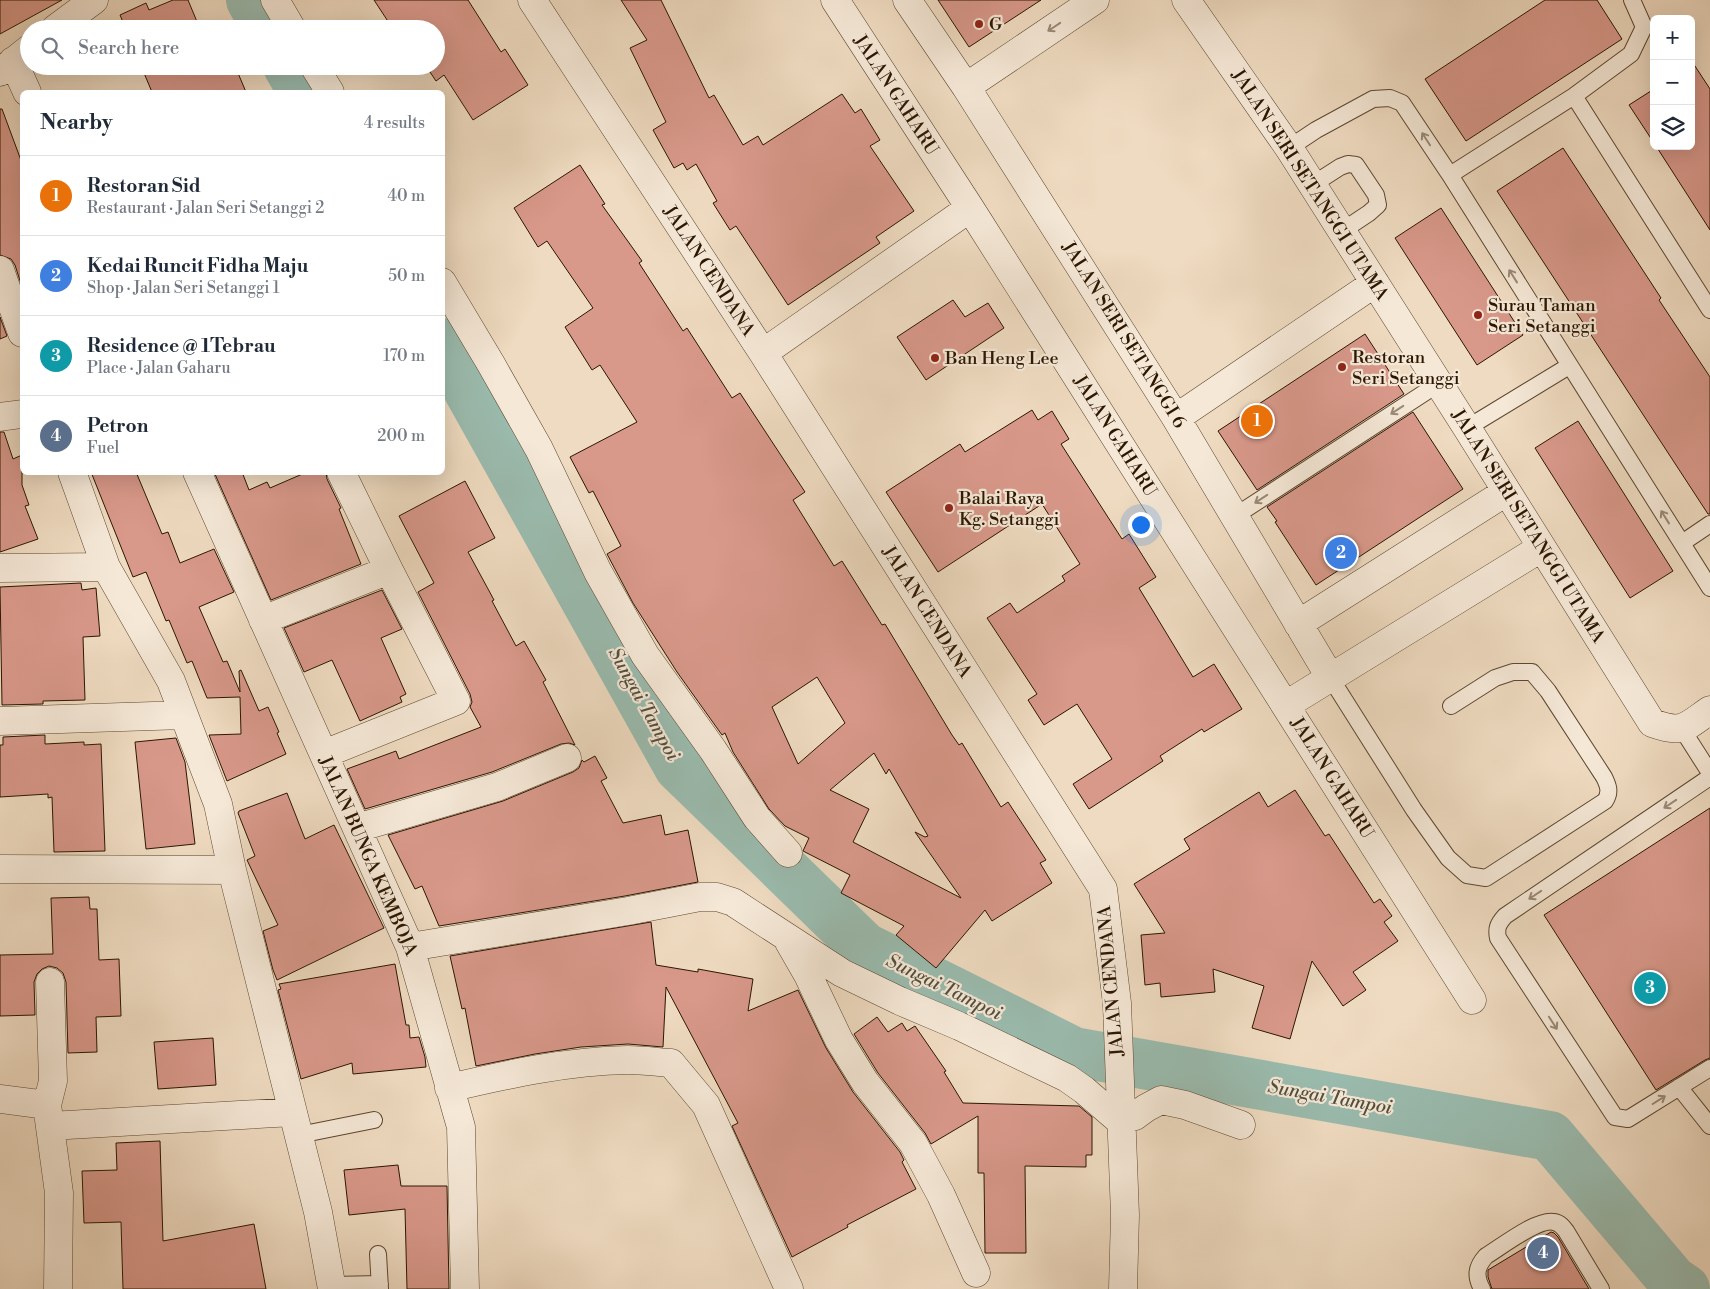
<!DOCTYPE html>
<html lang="en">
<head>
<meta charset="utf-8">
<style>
	body { margin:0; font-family:"Libre Bodoni",serif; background:#f2f2f3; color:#1f2937 }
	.controls { position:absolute; right:15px; top:15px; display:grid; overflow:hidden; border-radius:8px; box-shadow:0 5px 20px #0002 }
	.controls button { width:45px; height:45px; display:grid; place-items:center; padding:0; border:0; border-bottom:1px solid #e0e1e3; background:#fff; color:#1f2937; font:25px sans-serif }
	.you { position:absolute; left:1140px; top:524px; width:18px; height:18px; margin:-12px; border:4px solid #fff; border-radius:50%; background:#1a73e8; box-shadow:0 0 0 8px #1a73e833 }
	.badge { display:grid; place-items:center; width:32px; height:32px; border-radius:50%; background:#0f766e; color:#fff; font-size:16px; font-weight:700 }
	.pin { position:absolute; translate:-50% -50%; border:2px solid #fff; box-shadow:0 1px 5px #0006 }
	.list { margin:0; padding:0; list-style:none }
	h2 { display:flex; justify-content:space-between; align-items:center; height:65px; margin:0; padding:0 20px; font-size:21px }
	h2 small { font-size:16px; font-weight:400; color:#747a83 }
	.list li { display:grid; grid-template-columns:32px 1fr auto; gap:15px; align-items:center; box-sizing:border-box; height:80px; padding:0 20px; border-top:1px solid #e0e1e3 }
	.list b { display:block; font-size:19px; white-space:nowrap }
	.list p { margin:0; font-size:16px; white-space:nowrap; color:#747a83 }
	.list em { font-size:16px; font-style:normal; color:#747a83 }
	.icon { flex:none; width:28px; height:28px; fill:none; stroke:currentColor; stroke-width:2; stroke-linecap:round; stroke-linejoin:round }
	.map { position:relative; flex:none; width:1710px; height:1289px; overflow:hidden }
	.search { position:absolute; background:#fff; box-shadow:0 5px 20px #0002; left:20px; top:20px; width:425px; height:55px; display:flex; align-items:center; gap:12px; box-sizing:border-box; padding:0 18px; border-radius:28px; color:#747a83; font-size:19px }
	.panel { position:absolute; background:#fff; box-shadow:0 5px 20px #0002; left:20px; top:90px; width:425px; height:385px; border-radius:8px }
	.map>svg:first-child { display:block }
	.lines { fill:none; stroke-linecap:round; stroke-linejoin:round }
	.river { stroke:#9abbae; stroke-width:50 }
	.building { fill:#d8988a; stroke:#2b1600; fill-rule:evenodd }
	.service-casing { stroke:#5c4730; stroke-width:18 }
	.minor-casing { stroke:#5c4730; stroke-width:29 }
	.service { stroke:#f5e8d7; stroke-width:16 }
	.minor { stroke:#f5e8d7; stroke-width:28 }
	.oneway { stroke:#9a8a76 }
	.poi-dot { fill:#8f2418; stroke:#f5e8d7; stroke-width:2 }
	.labels { text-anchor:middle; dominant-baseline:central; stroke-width:4.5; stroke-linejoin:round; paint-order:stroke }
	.poi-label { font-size:18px; fill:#2b1600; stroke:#f5e8d7; text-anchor:start }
	.street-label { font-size:18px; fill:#2b1600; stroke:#f5e8d7 }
	.water-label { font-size:19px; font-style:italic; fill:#52503d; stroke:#f5e8d7 }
</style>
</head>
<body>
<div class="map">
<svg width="1710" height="1289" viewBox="0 0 1710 1289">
	<rect width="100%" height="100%" fill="#efdbc1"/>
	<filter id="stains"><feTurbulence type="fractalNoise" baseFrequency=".004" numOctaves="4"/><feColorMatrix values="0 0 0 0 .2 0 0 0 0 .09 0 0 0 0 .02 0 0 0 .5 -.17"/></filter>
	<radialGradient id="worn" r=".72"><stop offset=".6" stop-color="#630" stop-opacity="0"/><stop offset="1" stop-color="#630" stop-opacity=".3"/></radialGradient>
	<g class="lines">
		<!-- river -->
		<path class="river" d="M251,0L267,29
			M288,66L303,92
			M442,343L679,767L864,947L1074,1052L1550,1136L1672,1280L1685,1289"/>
	</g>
	<!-- building -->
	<path class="building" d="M0,0H62L0,34Z
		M173,0H188L200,29H126L120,15L146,3L149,10Z
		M374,0H468L501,52L505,49L528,85L473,120L444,75L436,81L426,66H436V29H393Z
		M621,0H661L709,98L714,95L743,145L758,136L763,145L842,94L855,113L861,109L880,140L870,146L914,211L876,237L880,243L788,305L736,226L730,230L713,203L717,201L696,164L687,170L683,163L674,168L653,130L666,122L630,48L647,40Z
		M938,0H1041L969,47Z
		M1545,0H1597L1622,39L1466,141L1425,79Z
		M1693,63L1710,89V230L1656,146H1691V65Z
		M141,66H235L246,92H152Z
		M1654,89V143L1629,105Z
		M0,109H2L22,163V287L15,265L11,259L0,255Z
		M1563,148L1661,298L1659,300L1710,377V514H1708L1497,191Z
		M580,165L605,204L602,205L642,261L639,263L683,331L687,328L732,398L740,393L805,492L793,500L834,566L842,561L882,625L885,624L952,735L959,745L962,743L1001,807L1008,802L1046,860L1040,863L1052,883L992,921L985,910L936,968L896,935L904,926L841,893L850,875L803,851L809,838L785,826L769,809L733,752L725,733L722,735L677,672L633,603L607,554L621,546L593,491L589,493L570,457L637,422L600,365L592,370L565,327L593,308L547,241L538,247L514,208ZM817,677L845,723L798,764L772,707ZM874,753L886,774L889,769L928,836L925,837L915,832L961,898L853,842L869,809L830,790Z
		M1441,208L1523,335L1477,365L1395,238Z
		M953,300L965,317L988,303L1004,328L926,380L897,337Z
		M0,317L7,336L0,339Z
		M1365,334L1404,394L1257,490L1218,431Z
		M1032,410L1038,420L1052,411L1069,439L1061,444L1122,539L1129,534L1156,577L1139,588L1193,677L1214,664L1242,709L1204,732L1202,729L1160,756L1163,761L1089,809L1073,784L1112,759L1077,704L1044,725L1028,700L1037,694L987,618L1010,603L1017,613L1065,581L1062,576L1080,564L1042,504L938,572L886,492L960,444L965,452Z
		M1413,412L1463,489L1316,585L1275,522L1277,521L1267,507Z
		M1578,421L1673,571L1630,598L1535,448Z
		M0,432H4L13,459L22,455V485L29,505L25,506L38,539L0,552Z
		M91,472H136L162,534L168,532L180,563L214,549L234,592L199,607L223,662L227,661L240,692L239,671L241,670L259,711L268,707L279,732L277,733L286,754L227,781L209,735L241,734L240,697L207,698L192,661L187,663L169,620L166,621L146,572L133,577Z
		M214,472H242L249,490L267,482L270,488L307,472H326L327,479L341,508L339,509L361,564L271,600Z
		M465,481L495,538L468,552L494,600L492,601L516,646L524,641L546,680L543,682L575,745L569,743L561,744L492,772L365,809L347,769L396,751L399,759L481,727L470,707L472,702L470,694L418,592L434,583L399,516Z
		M81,583L82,590L96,588L100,636L83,637L85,700L43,701V704L2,705L0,587Z
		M382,590L402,629L381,638L406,694L400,697L402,702L360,721L332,660L304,672L284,628Z
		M45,735V744L84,742V745L101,744L105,851L54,852L52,797L48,798V794L0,797V745H3V737Z
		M176,738L185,762L195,844L146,849L135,742Z
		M595,756L607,778L601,781L623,823L661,815L665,835L688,830L698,882L625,896L439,926L422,886L415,889L388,835L503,801L573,772L579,768L582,760L584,762Z
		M1295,790L1325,836L1329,834L1374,903L1380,899L1392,916L1384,922L1398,941L1353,972L1366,990L1343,1006L1312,961L1290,1039L1252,1028L1264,986L1213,969L1215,992L1161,997L1160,983L1145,985L1141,935L1165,933L1134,884L1190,849L1184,839L1259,792L1268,807Z
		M287,793L305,839L334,825L384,928L277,980L273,970L263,931L278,925L247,860L255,856L238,813L239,811Z
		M1710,808V1058L1705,1060L1656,1090L1544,915Z
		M89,897L90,909H97L99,960L119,959L121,1016L96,1017L97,1052L68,1053L66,982L63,973L57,968L49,966L42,969L37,974L34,982L35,1015L0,1016V955L53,954L51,898Z
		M651,922L656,965L698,972V969L753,979L748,1011L798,990L826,1048L853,1092L900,1152L904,1160L902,1162L916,1189L847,1225L848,1227L792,1257L732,1126L738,1123L666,987L663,1047L628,1044L581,1047L535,1054L476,1066L465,1008L462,1009L450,956Z
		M395,964L406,1025H409L410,1038L419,1037L425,1057L426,1067L353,1074L352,1063L301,1079L278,990L281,989L279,984Z
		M877,1017L888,1032L902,1023L907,1031L915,1026L946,1071L944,1072L963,1103L1079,1106L1092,1117V1155H1086V1167L1025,1166L1026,1253H985L984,1173H978V1116L931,1144L925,1133L878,1073L854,1034Z
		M213,1038L216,1085L158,1089L154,1042Z
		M160,1141L163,1241L254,1224L266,1289H123L121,1222L84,1223L82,1171L117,1170L116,1143Z
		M398,1165L401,1186H447L449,1289H407L405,1209L349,1215L344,1170Z
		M1551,1232L1554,1233L1558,1237L1589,1289H1492L1488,1277V1270Z"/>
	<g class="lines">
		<defs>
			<path id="service" d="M1574,96L1710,310
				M1289,148L1316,130L1373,99L1390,98L1402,103L1450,175L1710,588
				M1450,175L1574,96L1631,54L1644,27L1632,0
				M1312,185L1340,167L1348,164L1356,165L1376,195L1378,205L1369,213L1342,231
				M1467,428L1569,366
				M1235,516L1438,384
				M1682,543L1710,524
				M1330,677L1414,810L1448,858L1467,875L1486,878L1605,801C1611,792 1608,785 1604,777L1548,691L1532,672H1513L1495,678L1451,706
				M1682,729L1710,773
				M1710,777L1505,916C1498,924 1496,928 1498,938L1615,1117L1628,1119L1710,1068
				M1679,1087L1710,1126
				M299,1135L374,1120
				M378,1254L380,1289
				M332,1285L380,1284
				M1482,1289C1475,1276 1476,1267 1486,1256C1501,1247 1538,1218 1554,1222C1560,1223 1563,1227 1566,1231L1601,1289"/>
			<path id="minor" d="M275,0L292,29
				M532,0L763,353L1103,889L1117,1003L1125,1215L1123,1289
				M835,0L970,208L1472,1000
				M907,0L966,87L1176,418L1330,677
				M1186,0L1289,148L1467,428L1652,723C1683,734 1684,728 1710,710
				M55,29L94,0
				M13,61L27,92
				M314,66L330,92
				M0,72L29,49
				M966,87L1095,0
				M0,270L22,333
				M442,282L491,364L539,449L598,572L645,655L713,750L757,818L788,853
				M763,353L970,208
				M0,417L22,414
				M1176,418L1375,283
				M72,472L106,567L171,681L218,804L232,870L318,1212L332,1289
				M197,472L410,947L461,1127L465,1289
				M0,568L106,567
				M263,620L389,570
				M1298,624L1506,492
				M1286,705L1541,548
				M0,721L184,715
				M324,754L456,701L389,570L341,472
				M357,828L497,787L567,758
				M0,869L232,870
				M789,942L808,975L839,1040L865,1082L913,1143L941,1195L976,1273
				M410,947L628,911L700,897H717L733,902L842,973L900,1001L959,1026L1067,1078L1084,1090L1120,1121L1135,1116L1146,1108L1161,1100L1185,1105L1241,1125
				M449,1088C508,1074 568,1061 628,1060C642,1060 657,1062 671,1063L706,1105L789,1289
				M0,1099L47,1105L59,1193L58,1289
				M47,1105L53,1081L50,982
				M50,1126L293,1112"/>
		</defs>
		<!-- service casing -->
		<use href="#service" class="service-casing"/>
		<!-- minor casing -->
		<use href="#minor" class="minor-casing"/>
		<!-- service -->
		<use href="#service" class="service"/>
		<!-- minor -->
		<use href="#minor" class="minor"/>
	</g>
	<!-- one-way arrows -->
	<defs><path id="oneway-shaft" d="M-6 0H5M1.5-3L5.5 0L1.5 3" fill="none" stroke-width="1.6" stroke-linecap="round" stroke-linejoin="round" transform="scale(1.25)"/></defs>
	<g class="oneway">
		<use href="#oneway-shaft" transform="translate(1054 27) rotate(146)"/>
		<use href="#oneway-shaft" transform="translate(1426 139) rotate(-123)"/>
		<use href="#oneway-shaft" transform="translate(1513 276) rotate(-122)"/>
		<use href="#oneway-shaft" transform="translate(1397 410) rotate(147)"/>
		<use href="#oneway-shaft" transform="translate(1261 499) rotate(147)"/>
		<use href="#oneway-shaft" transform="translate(1665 517) rotate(-122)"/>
		<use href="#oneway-shaft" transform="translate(1670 804) rotate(146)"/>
		<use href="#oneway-shaft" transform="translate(1535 895) rotate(146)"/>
		<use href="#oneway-shaft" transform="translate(1553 1023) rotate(57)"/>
		<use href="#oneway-shaft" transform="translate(1659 1100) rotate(-32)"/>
	</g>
	<!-- markers -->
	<g class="poi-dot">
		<circle cx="979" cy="24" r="5"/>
		<circle cx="1478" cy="315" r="5"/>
		<circle cx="935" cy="358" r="5"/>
		<circle cx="1342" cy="367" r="5"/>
		<circle cx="949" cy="508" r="5"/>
	</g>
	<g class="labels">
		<!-- poi labels -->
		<g class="poi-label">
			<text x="989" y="24">G</text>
			<text x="1488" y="305">Surau Taman<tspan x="1488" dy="21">Seri Setanggi</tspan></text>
			<text x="1352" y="357">Restoran<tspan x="1352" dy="21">Seri Setanggi</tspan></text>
			<text x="945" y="358">Ban Heng Lee</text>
			<text x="959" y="498">Balai Raya<tspan x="959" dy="21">Kg. Setanggi</tspan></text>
		</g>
		<!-- street labels -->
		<g class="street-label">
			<text transform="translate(896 95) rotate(57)">JALAN GAHARU</text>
			<text transform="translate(1310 185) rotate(57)">JALAN SERI SETANGGI UTAMA</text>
			<text transform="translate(709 271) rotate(57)">JALAN CENDANA</text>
			<text transform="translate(1124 335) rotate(58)">JALAN SERI SETANGGI 6</text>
			<text transform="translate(1115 436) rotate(58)">JALAN GAHARU</text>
			<text transform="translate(1528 526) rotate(58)">JALAN SERI SETANGGI UTAMA</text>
			<text transform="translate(927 612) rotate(58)">JALAN CENDANA</text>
			<text transform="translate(1332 778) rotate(58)">JALAN GAHARU</text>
			<text transform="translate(368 856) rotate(66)">JALAN BUNGA KEMBOJA</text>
			<text transform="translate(1111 981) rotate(-95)">JALAN CENDANA</text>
		</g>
		<!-- water labels -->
		<g class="water-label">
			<text transform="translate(644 704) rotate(61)">Sungai Tampoi</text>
			<text transform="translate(944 987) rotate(26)">Sungai Tampoi</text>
			<text transform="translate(1330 1097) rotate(10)">Sungai Tampoi</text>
		</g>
	</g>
	<rect width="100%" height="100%" filter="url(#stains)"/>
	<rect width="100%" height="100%" fill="url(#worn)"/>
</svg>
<div class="controls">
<button>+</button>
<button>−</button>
<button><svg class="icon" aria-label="layers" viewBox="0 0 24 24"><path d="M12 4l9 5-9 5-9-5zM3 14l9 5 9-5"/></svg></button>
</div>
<div class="you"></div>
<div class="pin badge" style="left:1257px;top:421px;background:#e8710a">1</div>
<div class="pin badge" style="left:1341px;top:553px;background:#3f7fe0">2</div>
<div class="pin badge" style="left:1650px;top:988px;background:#0f9aa8">3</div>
<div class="pin badge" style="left:1543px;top:1253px;background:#5c6f8a">4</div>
<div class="search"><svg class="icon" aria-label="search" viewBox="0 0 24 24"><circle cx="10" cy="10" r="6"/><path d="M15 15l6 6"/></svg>Search here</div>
<section class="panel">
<h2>Nearby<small>4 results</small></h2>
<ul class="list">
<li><span class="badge" style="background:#e8710a">1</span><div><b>Restoran Sid</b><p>Restaurant · Jalan Seri Setanggi 2</p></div><em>40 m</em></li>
<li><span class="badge" style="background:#3f7fe0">2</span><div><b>Kedai Runcit Fidha Maju</b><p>Shop · Jalan Seri Setanggi 1</p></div><em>50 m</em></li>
<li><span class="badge" style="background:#0f9aa8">3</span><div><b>Residence @ 1Tebrau</b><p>Place · Jalan Gaharu</p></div><em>170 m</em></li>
<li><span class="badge" style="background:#5c6f8a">4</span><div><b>Petron</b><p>Fuel</p></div><em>200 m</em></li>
</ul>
</section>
</div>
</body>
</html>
